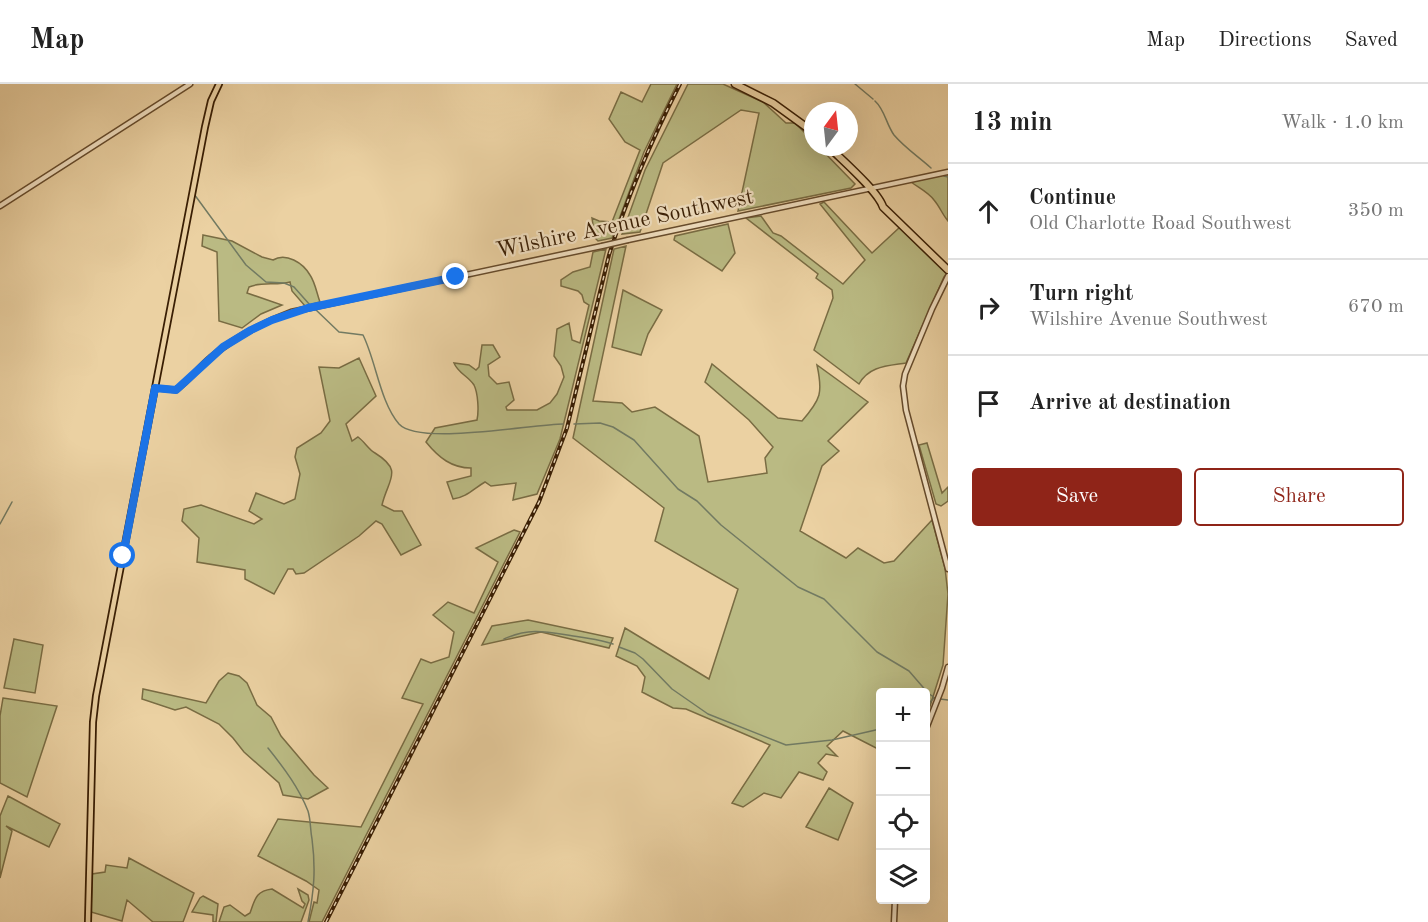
<!DOCTYPE html>
<html lang="en">
<head>
<meta charset="utf-8">
<style>
	body { margin:0; font-family:"Old Standard TT",serif; background:#f2f2f2; color:#222 }
	.controls { position:absolute; right:18px; bottom:18px; display:grid; overflow:hidden; border-radius:6px; box-shadow:0 6px 24px #0002 }
	.controls button { width:54px; height:54px; display:grid; place-items:center; padding:0; border:0; border-bottom:2px solid #e0e0e0; background:#fff; color:#222; font:30px sans-serif }
	.compass { position:absolute; left:804px; top:18px; width:54px; height:54px; border-radius:50%; background:#fff; box-shadow:0 6px 24px #0002; rotate:15deg }
	.stop { position:absolute; width:18px; height:18px; margin:-14px; border:4px solid #1a73e8; border-radius:50%; background:#fff }
	.stop.end { background:#1a73e8; border-color:#fff; box-shadow:0 2px 6px #0008 }
	.list { margin:0; padding:0; list-style:none }
	h2 { display:flex; justify-content:space-between; align-items:center; height:78px; margin:0; padding:0 24px; font-size:26px }
	h2 small { font-size:20px; font-weight:400; color:#767676 }
	.list li { display:grid; grid-template-columns:39px 1fr auto; gap:18px; align-items:center; box-sizing:border-box; height:96px; padding:0 24px; border-top:2px solid #e0e0e0 }
	.list b { display:block; font-size:22px; white-space:nowrap }
	.list p { margin:0; font-size:20px; white-space:nowrap; color:#767676 }
	.list em { font-size:20px; font-style:normal; color:#767676 }
	.actions { display:flex; gap:12px; padding:18px 24px }
	.actions a { flex:1; padding:14px 0; border:2px solid #8f2418; border-radius:6px; text-align:center; font-size:21px; color:#8f2418 }
	.actions .main { background:#8f2418; color:#fff }
	.icon { flex:none; width:33px; height:33px; fill:none; stroke:currentColor; stroke-width:2; stroke-linecap:round; stroke-linejoin:round }
	.map { position:relative; flex:none; width:948px; height:838px; overflow:hidden }
	header { display:flex; align-items:center; gap:36px; box-sizing:border-box; height:84px; padding:0 30px; background:#fff; border-bottom:2px solid #e0e0e0 }
	header strong { font-size:28px }
	nav { display:flex; gap:33px; margin-inline-start:auto; font-size:21px }
	main { display:flex }
	aside { flex:1; background:#fff }
	.map>svg:first-child { display:block }
	.green { fill:#baba83; stroke:#796c43; stroke-width:1.5 }
	.lines { fill:none; stroke-linecap:round; stroke-linejoin:round }
	.stream { stroke:#727a62; stroke-width:1.5 }
	.minor-casing { stroke:#654a2b; stroke-width:7 }
	.major-casing { stroke:#381d03; stroke-width:8 }
	.highway-casing { stroke:#381d03; stroke-width:9 }
	.minor { stroke:#f2e1c3; stroke-width:4 }
	.major { stroke:#ebd1a2; stroke-width:4.5 }
	.highway { stroke:#ebd1a2; stroke-width:6 }
	.rail-casing { stroke:#381d03; stroke-width:4 }
	.rail { stroke:#f2e1c3; stroke-width:1.5; stroke-dasharray:4.5; stroke-linecap:butt }
	.minor-bridge-casing { stroke:#654a2b; stroke-width:7; stroke-linecap:butt }
	.minor-bridge { stroke:#f2e1c3; stroke-width:4 }
	.route { stroke:#1a73e8; stroke-width:8 }
	.labels { text-anchor:middle; dominant-baseline:central; stroke-width:4.5; stroke-linejoin:round; paint-order:stroke }
	.street-label { font-size:22px; fill:#381d03; stroke:#f2e1c3 }
</style>
</head>
<body>
<header>
<strong>Map</strong>
<nav><a>Map</a><a>Directions</a><a>Saved</a></nav>
</header>
<main>
<div class="map">
<svg width="948" height="838" viewBox="0 0 948 838">
	<rect width="100%" height="100%" fill="#ebd1a2"/>
	<filter id="stains"><feTurbulence type="fractalNoise" baseFrequency=".00333" numOctaves="4"/><feColorMatrix values="0 0 0 0 .2 0 0 0 0 .09 0 0 0 0 .02 0 0 0 .5 -.17"/></filter>
	<radialGradient id="worn" r=".72"><stop offset=".6" stop-color="#630" stop-opacity="0"/><stop offset="1" stop-color="#630" stop-opacity=".3"/></radialGradient>
	<!-- green -->
	<path class="green" d="M651,0H677L644,68L612,154L598,157L595,154L592,134L599,137L612,138L640,66L625,58L609,35L621,8L642,18Z
		M688,0H723L763,18L786,39H795L813,57V63H819L855,100L851,104L738,127L759,29L741,26L663,79L640,148L622,150L645,86Z
		M948,90V137C942,130 940,123 934,116C928,108 919,104 911,98Z
		M824,118L872,169L900,143L948,189L944,193L906,279C887,282 869,282 859,300L814,266L833,214L832,206L816,194L818,190L746,134L761,132L773,149L781,152L843,200L865,176L820,120Z
		M728,140L735,169L722,187L674,156L675,152Z
		M203,151L232,157L262,173L273,176C286,168 303,179 310,191C315,198 317,210 320,218L305,222L292,207L290,198C276,202 262,197 249,203L247,209L282,221L261,230L242,244L219,237L217,168L202,162Z
		M626,162L593,317L622,319L632,328L655,323L699,352L708,398L767,389L765,374L773,363L749,336L705,298L712,280L778,334L802,337C821,315 823,309 817,281L868,318L828,357L839,367L822,382L800,447L846,474L858,464L884,479L894,477L932,436L945,484L948,510L943,581L926,635V608H880V666L843,647L827,662L837,672L826,670L818,679L827,688L823,696L799,688L781,714L764,709L743,723L732,719L770,661L686,625L673,624L642,608L645,593L637,582L616,572L625,544L709,595L738,505L655,457L664,424L573,354L614,165Z
		M606,165L560,355L537,410L513,416L516,399L491,402L485,398C473,405 467,413 453,415L447,398L471,392V384C452,384 439,374 426,358L435,344L477,336C479,327 478,309 474,301C468,292 458,289 454,279L469,281L476,286L479,283L482,261H493L500,273L488,281L489,292L497,300L509,298L514,316L506,323L507,326H537L550,319L557,310L564,293L561,282L554,272L557,245L569,239L572,256L580,259L589,221L584,218L582,211L578,207L561,202V196L573,188L590,183L593,168Z
		M623,206L662,226L648,250L641,271L612,263Z
		M359,274L376,312L346,340L352,357L358,353C364,357 369,366 375,369C404,387 388,395 382,421L394,427H402L421,461L401,471L382,440L376,437L359,452L304,489L296,490L293,485H288L274,510L245,495V486L197,478L199,454L182,437L184,425L201,421L254,440L262,435L249,427L256,409L284,420L295,415L300,390L295,373L297,364L321,349L330,337L319,283L339,284Z
		M927,359L942,409L948,403V417L941,422L936,420L919,361Z
		M514,446L520,448L322,838H309L314,818L317,819L319,806L306,797L258,772L278,735L361,743L423,620L402,614L421,575L431,579L449,573L454,548L433,531L448,518L474,529L498,478L476,464Z
		M528,536L613,554L609,564L541,548L482,561L492,542Z
		M14,555L43,561L35,609L4,604Z
		M228,589L239,592L247,599L257,621L271,633L281,652L314,691L328,704L308,715L283,711L279,699L244,668L233,654L219,640L186,623L175,626L142,615L143,605L206,619L219,597Z
		M3,614L57,622L27,713L0,699V632Z
		M829,704L853,719L838,756L806,743Z
		M8,712L60,740L49,763L6,742L12,747L0,794V732Z
		M129,774L194,809L183,838H153L127,816L122,837L91,828L92,790L105,788L106,781L127,784Z
		M272,805L303,824L305,820L302,817L298,805L308,811L309,816L301,838H219L224,823L230,821L245,832L250,829C255,815 256,807 272,805Z
		M203,812L218,820L216,838H213V831L192,828L200,814Z"/>
	<g class="lines">
		<!-- stream -->
		<path class="stream" d="M855,0L873,15
			M875,17C885,26 886,40 894,51C905,64 919,73 931,84
			M944,92L948,93
			M196,102L198,94
			M194,110L246,181L266,198L284,199L294,203L310,221
			M315,225L339,248L363,251C376,277 380,318 399,340C419,362 533,340 563,340
			M574,340L600,339L613,343L634,356L678,405L697,417L721,441L798,503L824,515L877,568L909,587L928,609L935,614
			M0,440L12,418
			M504,555C533,542 550,549 580,553C591,555 601,556 613,560
			M619,563L635,569L643,575L672,605L708,630L786,661L832,656L880,645
			M940,615L948,616
			M928,625L930,618L934,614
			M268,664C284,684 299,704 308,727C311,737 310,745 312,755C316,786 314,807 308,838"/>
		<defs>
			<path id="minor" d="M0,122L190,0
				M628,156L948,88
				M948,192L932,225L905,290L903,302L906,326L948,485
				M155,304L176,306C189,297 198,284 210,274C234,253 262,239 291,228L602,162
				M926,645L942,604L948,583
				M894,838L895,816"/>
			<path id="major" d="M88,838L93,638L96,612L205,43L211,17L219,0"/>
			<path id="highway" d="M735,0L773,19L813,48
				M829,63C842,76 878,107 883,123L948,186"/>
		</defs>
		<!-- minor casing -->
		<use href="#minor" class="minor-casing"/>
		<!-- major casing -->
		<use href="#major" class="major-casing"/>
		<!-- highway casing -->
		<use href="#highway" class="highway-casing"/>
		<!-- minor -->
		<use href="#minor" class="minor"/>
		<!-- major -->
		<use href="#major" class="major"/>
		<!-- highway -->
		<use href="#highway" class="highway"/>
		<defs>
			<path id="rail" d="M326,838L539,418L567,344L609,171C628,111 652,55 680,0"/>
		</defs>
		<!-- rail casing -->
		<use href="#rail" class="rail-casing"/>
		<!-- rail -->
		<use href="#rail" class="rail"/>
		<defs>
			<path id="minor-bridge" d="M602,162L628,156"/>
		</defs>
		<!-- minor-bridge casing -->
		<use href="#minor-bridge" class="minor-bridge-casing"/>
		<!-- minor-bridge -->
		<use href="#minor-bridge" class="minor-bridge"/>
	</g>
	<g class="lines">
		<!-- route -->
		<path class="route" d="M123,472L155,304L176,306L223,263L251,246L272,236L308,224L456,193"/>
	</g>
	<g class="labels">
		<!-- street labels -->
		<g class="street-label">
			<text transform="translate(625 140) rotate(-12)">Wilshire Avenue Southwest</text>
		</g>
	</g>
	<rect width="100%" height="100%" filter="url(#stains)"/>
	<rect width="100%" height="100%" fill="url(#worn)"/>
</svg>
<div class="controls">
<button>+</button>
<button>−</button>
<button><svg class="icon" aria-label="locate" viewBox="0 0 24 24"><circle cx="12" cy="12" r="6"/><path d="M12 2v4M12 18v4M2 12h4M18 12h4"/></svg></button>
<button><svg class="icon" aria-label="layers" viewBox="0 0 24 24"><path d="M12 4l9 5-9 5-9-5zM3 14l9 5 9-5"/></svg></button>
</div>
<svg class="compass" viewBox="-18 -18 36 36"><path d="M0-13l5 13h-10z" fill="#e53935"/><path d="M0 13l5-13h-10z" fill="#767676"/></svg>
<div class="stop" style="left:123px;top:472px"></div>
<div class="stop end" style="left:456px;top:193px"></div>
</div>
<aside>
<h2>13 min<small>Walk · 1.0 km</small></h2>
<ul class="list">
<li><svg class="icon" aria-label="ahead" viewBox="0 0 24 24"><path d="M12 20V5M6 11l6-6 6 6"/></svg><div><b>Continue</b><p>Old Charlotte Road Southwest</p></div><em>350 m</em></li>
<li><svg class="icon" aria-label="right" viewBox="0 0 24 24"><path d="M7 20v-9h11M14 6l5 5-5 5"/></svg><div><b>Turn right</b><p>Wilshire Avenue Southwest</p></div><em>670 m</em></li>
<li><svg class="icon" aria-label="arrive" viewBox="0 0 24 24"><path d="M6 21V4h12l-3 4 3 4H6"/></svg><div><b>Arrive at destination</b></div></li>
</ul>
<div class="actions"><a class="main">Save</a><a>Share</a></div>
</aside>
</main>
</body>
</html>
